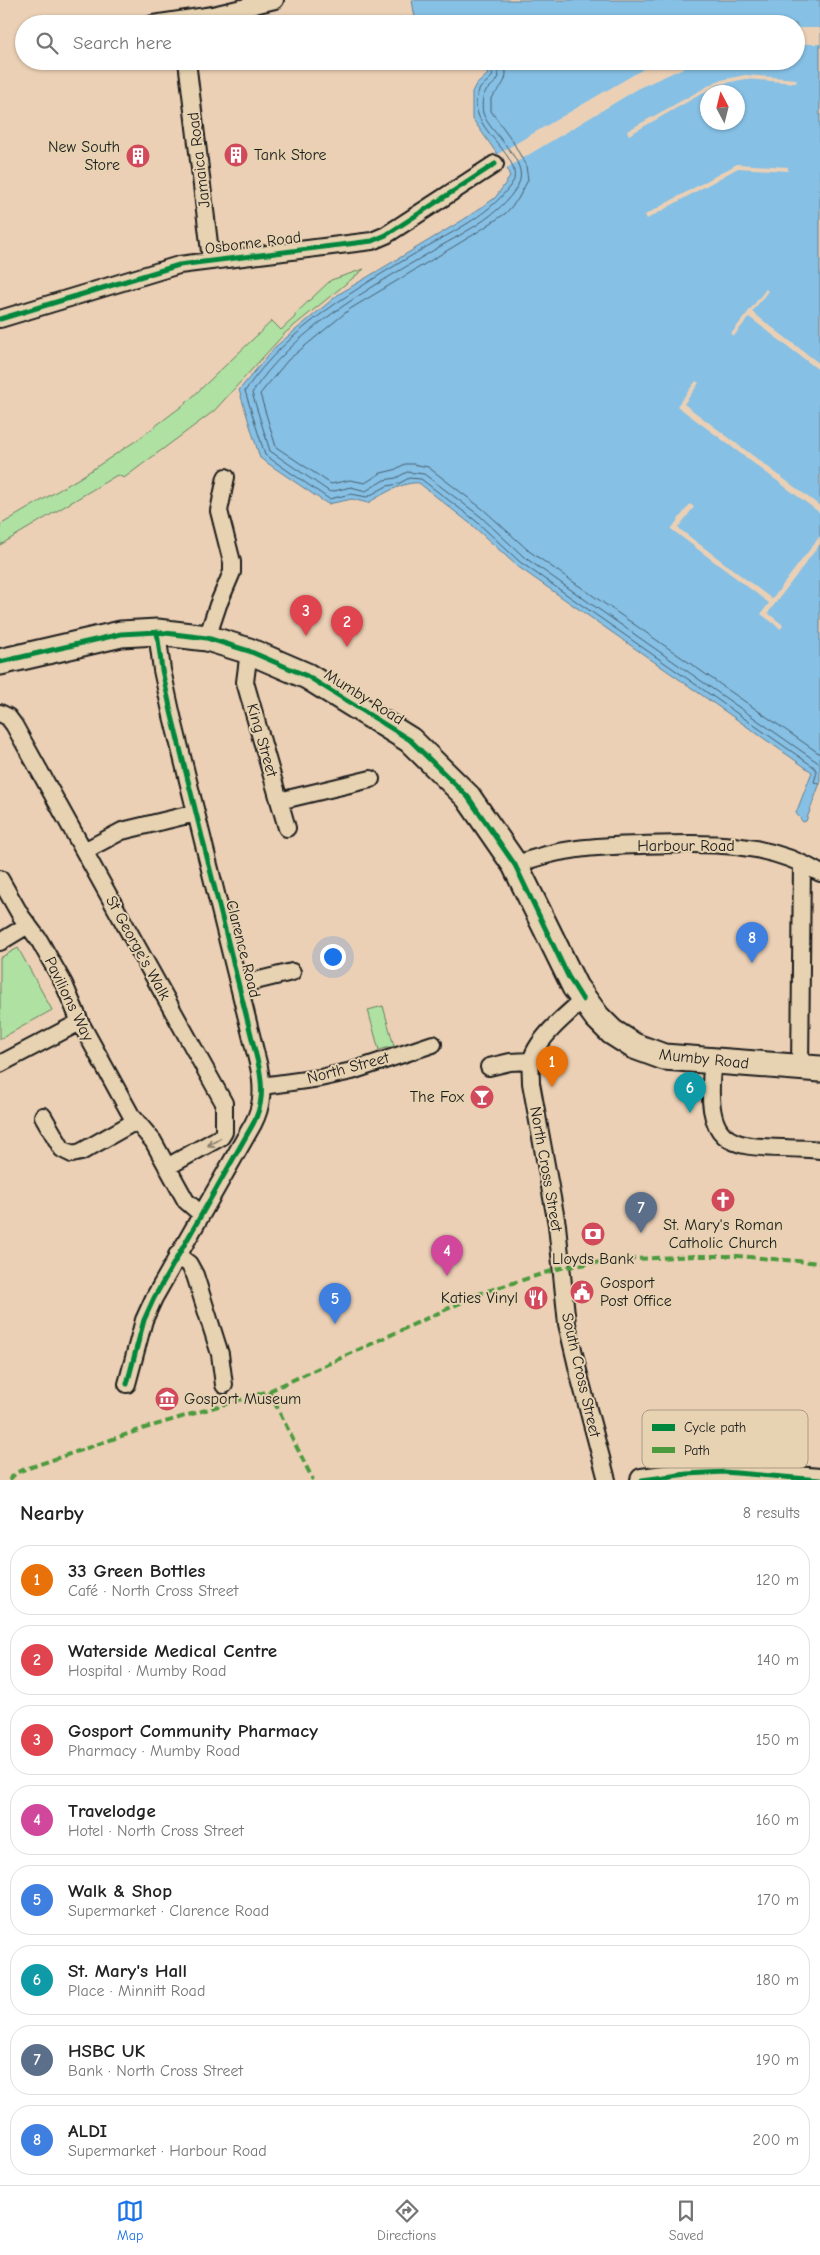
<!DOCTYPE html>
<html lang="en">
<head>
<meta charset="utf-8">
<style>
	body { margin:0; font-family:"Comic Neue",sans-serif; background:#f6f6f6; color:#222 }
	.compass { position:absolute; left:700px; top:85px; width:45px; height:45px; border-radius:50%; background:#fff; box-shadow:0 1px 4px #0004; rotate:353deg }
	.you { position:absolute; left:332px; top:956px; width:18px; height:18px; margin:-12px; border:4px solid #fff; border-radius:50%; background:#1a73e8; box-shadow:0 0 0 8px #1a73e833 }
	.badge { display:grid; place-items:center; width:32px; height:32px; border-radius:50%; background:#1a73e8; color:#fff; font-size:16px; font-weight:700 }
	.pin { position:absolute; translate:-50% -41px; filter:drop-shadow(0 1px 2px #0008) }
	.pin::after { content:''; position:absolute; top:26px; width:18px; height:15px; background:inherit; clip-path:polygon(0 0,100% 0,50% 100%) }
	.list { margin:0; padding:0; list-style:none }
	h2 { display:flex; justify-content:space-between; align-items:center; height:65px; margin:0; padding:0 20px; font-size:21px }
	h2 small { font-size:16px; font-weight:400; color:#767676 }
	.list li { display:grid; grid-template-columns:32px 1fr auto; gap:15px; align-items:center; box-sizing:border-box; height:70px; margin:0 10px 10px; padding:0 10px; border:1px solid #e0e0e0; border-radius:20px }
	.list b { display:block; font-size:19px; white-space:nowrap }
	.list p { margin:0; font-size:16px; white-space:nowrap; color:#767676 }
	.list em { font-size:16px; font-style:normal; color:#767676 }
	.icon { flex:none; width:28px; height:28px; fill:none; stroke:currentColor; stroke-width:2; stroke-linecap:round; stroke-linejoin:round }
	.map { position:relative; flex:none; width:820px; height:1480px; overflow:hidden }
	.search { position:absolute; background:#fff; box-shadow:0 1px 4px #0004; left:15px; right:15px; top:15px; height:55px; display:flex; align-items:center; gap:12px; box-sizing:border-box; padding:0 18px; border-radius:28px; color:#767676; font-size:19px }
	.sheet { height:705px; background:#fff }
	nav { display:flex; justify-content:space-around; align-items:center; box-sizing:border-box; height:70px; border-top:1px solid #e0e0e0; background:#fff; font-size:14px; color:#767676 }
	nav a { display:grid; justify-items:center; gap:2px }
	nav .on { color:#1a73e8 }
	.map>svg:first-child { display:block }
	.green { fill:#afe1a2; stroke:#667e5f }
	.water { fill:#86c0e5; stroke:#5c7e95; fill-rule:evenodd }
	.pier { fill:#ebd0b5 }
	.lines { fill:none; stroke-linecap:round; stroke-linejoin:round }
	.shore { stroke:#465e6c; stroke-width:1 }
	.minor-casing { stroke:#1c1c1c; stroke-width:20 }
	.secondary-casing { stroke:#1c1c1c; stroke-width:26 }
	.primary-casing { stroke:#1c1c1c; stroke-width:29 }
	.minor { stroke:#e7d2b1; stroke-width:16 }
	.secondary { stroke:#e7d2b1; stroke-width:22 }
	.primary { stroke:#e7d2b1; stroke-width:25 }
	.quiet { stroke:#4c9a3e; stroke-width:4; stroke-dasharray:8 4; stroke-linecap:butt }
	.cycleway-casing { stroke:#e7d2b1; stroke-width:8 }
	.cycleway { stroke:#00873e; stroke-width:5 }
	.oneway { stroke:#8c806e }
	.labels { text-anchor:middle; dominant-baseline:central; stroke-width:4; stroke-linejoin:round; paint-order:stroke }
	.poi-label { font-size:16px; fill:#1c1c1c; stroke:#e7d2b1; text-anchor:end }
	.street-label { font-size:16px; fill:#1c1c1c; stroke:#e7d2b1 }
	.key { fill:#e7d2b1; stroke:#aa9b84; stroke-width:1 }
	.key-label { font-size:14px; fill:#1c1c1c }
</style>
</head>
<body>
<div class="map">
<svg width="820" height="1480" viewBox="0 0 820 1480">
	<rect width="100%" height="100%" fill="#ebd0b5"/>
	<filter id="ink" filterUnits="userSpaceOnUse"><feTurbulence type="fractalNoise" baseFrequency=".02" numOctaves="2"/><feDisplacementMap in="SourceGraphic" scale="10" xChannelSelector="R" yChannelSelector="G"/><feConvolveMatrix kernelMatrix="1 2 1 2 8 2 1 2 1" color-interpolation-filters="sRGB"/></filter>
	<g filter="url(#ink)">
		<!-- green -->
		<path class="green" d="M364,269L285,333L214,411L124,478L117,475L0,545V525L81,477L137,440L186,403L272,321L281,330L295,317V314L331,280Z
			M18,948L52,1010L0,1039V958Z
			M383,1006L394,1046L379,1050L368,1010Z"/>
		<!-- water -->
		<path class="water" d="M412,0H820V783L806,821L803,822L796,813L812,772L517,566L472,525L419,483C404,481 381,495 368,503L352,499L328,504L320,499L260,458L239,390L275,347L339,294L463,220L495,198L510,177L507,168L472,118V92L475,86L488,74L481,66L484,61H796V24H416ZM708,92H738V122H708Z"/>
		<!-- pier -->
		<path class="pier" d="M796,28H820V44H796Z
			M657,61H699L641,87L505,169L496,155Z
			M745,75L797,79L796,83L745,79L717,85L629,135L627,131L717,81Z
			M737,164L788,167V171L738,168L647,219L645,215Z
			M766,289L768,291L752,312L820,364V371L749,317L734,336L731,334Z
			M696,381L699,383L684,404L820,506V513L677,406Z
			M690,504L694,507L678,528L772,599L820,536V544L768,613L783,625L781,629L761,614L769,603L671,529Z"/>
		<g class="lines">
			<!-- shore -->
			<path class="shore" d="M489,61V66L493,75C489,82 480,85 478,93C465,127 520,151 514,180C494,213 454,231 421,250C358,288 287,328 245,391L265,455L329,499L351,494L367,497L387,486L398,484L409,478L421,479L476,521L520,562L814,767L817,772L814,782L820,784
				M495,61L499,77C495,85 484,89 483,98C482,102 482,109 483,113C489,133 531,161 518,185C500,217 460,234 429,253C367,290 292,331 252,393L270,451L330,492L351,487L366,491L384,480L396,478L407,472L424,474L480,516L524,557L820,764
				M503,61C511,78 502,86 491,98V111L512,140L526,166L528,180L518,199L506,213L473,235L350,309L288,360L260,394L276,447L331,484L350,480L365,483L381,473L394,470L405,464H413L428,467L484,510L529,551L820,754"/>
			<defs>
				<path id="minor" d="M153,24L213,15L275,0
					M187,61L211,260
					M0,319L179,265L372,241L386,235L495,164
					M207,638L218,605L232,572V562L219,511L226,477
					M249,651L245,682L287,828
					M0,713L8,717L14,725L224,1103V1132L221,1137L167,1167
					M279,801L371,779
					M84,851L122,831L196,813
					M515,865C558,848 596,846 642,845C704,843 765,840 820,873
					M0,879L21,916L39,940L64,984L80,1022L131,1115L153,1141L186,1201L201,1214
					M0,942L28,925
					M239,985L292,972
					M583,1000C567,1014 534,1041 531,1063C530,1069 531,1076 531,1083L557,1225L567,1324L580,1379L607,1480
					M713,1061C700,1164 745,1143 820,1150
					M0,1064L80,1022
					M489,1067L510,1062L531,1061
					M800,1068L802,864
					M262,1086L320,1078L352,1071L433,1044
					M43,1116L62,1149L72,1154L81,1152L136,1121
					M177,1255L189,1264L195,1275L220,1354L224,1385
					M127,1384L144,1320L154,1298L253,1124C263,1105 263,1088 259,1067L172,716L162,670L157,632"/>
				<path id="secondary" d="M642,1480L687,1474L724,1472L820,1480"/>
				<path id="primary" d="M0,662L121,634L157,632L207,638L249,651L307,676L410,740L468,797L515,865L575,987L597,1017L612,1032L634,1046L664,1057L820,1069"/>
			</defs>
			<!-- minor casing -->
			<use href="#minor" class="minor-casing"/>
			<!-- secondary casing -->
			<use href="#secondary" class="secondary-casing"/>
			<!-- primary casing -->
			<use href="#primary" class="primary-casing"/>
			<!-- minor -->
			<use href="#minor" class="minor"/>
			<!-- secondary -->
			<use href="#secondary" class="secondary"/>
			<!-- primary -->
			<use href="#primary" class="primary"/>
			<!-- quiet -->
			<path class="quiet" d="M269,1391L313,1480
				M9,1480L17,1472L145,1428L269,1391L484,1292L561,1268L614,1260L697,1256H738L820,1263"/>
			<defs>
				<path id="cycleway" d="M0,319L179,265L372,241L386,235L495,164
					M0,662L121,634L157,632L207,638L249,651L307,676L410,740L468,797L515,865L568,976L583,1000
					M127,1384L144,1320L154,1298L253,1124C263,1105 263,1088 259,1067L172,716L162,670L157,632
					M642,1480L687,1474L724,1472L820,1480"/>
			</defs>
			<!-- cycleway casing -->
			<use href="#cycleway" class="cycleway-casing"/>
			<!-- cycleway -->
			<use href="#cycleway" class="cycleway"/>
		</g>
		<!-- one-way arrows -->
		<defs><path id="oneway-shaft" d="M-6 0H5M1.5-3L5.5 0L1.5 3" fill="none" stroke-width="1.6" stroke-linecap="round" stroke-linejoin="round" transform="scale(1.25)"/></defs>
		<use class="oneway" href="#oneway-shaft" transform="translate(214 1142) rotate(149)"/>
	</g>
	<!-- icons -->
	<defs>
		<symbol id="building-disc" viewBox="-11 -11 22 22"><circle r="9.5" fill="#d1495b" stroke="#e7d2b1"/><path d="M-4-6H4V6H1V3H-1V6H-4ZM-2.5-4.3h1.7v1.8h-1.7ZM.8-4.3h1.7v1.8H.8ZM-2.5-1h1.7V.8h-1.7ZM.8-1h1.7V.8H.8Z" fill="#fff"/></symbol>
		<symbol id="bar-disc" viewBox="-11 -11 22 22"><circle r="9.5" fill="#d1495b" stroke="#e7d2b1"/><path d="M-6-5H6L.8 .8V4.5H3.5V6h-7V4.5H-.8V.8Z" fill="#fff"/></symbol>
		<symbol id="church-disc" viewBox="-11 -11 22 22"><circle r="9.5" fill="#d1495b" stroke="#e7d2b1"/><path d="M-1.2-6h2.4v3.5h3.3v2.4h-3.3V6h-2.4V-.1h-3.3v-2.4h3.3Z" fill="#fff"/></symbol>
		<symbol id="bank-disc" viewBox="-11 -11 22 22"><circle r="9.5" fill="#d1495b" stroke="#e7d2b1"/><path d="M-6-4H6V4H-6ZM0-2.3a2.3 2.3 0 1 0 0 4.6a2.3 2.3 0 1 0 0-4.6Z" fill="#fff"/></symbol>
		<symbol id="civic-disc" viewBox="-11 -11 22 22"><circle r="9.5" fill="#d1495b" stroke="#e7d2b1"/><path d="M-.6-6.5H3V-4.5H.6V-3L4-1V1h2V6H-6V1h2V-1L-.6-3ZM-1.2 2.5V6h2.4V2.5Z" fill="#fff"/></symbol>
		<symbol id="restaurant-disc" viewBox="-11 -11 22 22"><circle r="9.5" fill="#d1495b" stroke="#e7d2b1"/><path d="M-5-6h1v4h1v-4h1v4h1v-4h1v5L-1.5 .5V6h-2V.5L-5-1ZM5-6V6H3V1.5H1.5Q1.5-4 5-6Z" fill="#fff"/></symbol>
		<symbol id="museum-disc" viewBox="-11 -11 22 22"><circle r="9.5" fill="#d1495b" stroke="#e7d2b1"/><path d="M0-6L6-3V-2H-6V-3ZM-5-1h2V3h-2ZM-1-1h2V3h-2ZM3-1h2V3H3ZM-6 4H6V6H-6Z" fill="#fff"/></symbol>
	</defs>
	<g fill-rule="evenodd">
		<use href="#building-disc" x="222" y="141" width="28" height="28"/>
		<use href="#building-disc" x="124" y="142" width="28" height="28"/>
		<use href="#bar-disc" x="468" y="1083" width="28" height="28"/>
		<use href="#church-disc" x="709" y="1186" width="28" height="28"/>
		<use href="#bank-disc" x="579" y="1220" width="28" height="28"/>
		<use href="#civic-disc" x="568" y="1278" width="28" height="28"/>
		<use href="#restaurant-disc" x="522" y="1284" width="28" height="28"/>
		<use href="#museum-disc" x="153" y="1385" width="28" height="28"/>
	</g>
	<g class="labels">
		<!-- poi labels -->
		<g class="poi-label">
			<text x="120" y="147">New South<tspan x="120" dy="18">Store</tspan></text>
			<text x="254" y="155" text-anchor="start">Tank Store</text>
			<text x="464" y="1097">The Fox</text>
			<text x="723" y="1225" text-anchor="middle">St. Mary's Roman<tspan x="723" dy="18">Catholic Church</tspan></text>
			<text x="593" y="1259" text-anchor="middle">Lloyds Bank</text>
			<text x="600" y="1283" text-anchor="start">Gosport<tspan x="600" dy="18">Post Office</tspan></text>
			<text x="518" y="1298">Katies Vinyl</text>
			<text x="184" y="1399" text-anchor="start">Gosport Museum</text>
		</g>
		<!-- street labels -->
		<g class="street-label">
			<text transform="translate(199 160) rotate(-97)">Jamaica Road</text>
			<text transform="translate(253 243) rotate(-7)">Osborne Road</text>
			<text transform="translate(364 697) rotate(32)">Mumby Road</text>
			<text transform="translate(262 740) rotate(74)">King Street</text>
			<text x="686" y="846">Harbour Road</text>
			<text transform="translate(138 948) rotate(61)">St George's Walk</text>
			<text transform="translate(243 949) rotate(76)">Clarence Road</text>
			<text transform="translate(69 999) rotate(64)">Pavilions Way</text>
			<text transform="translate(704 1059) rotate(6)">Mumby Road</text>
			<text transform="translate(348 1068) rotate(-15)">North Street</text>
			<text transform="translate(546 1169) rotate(80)">North Cross Street</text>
			<text transform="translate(581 1375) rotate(77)">South Cross Street</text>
		</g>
	</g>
	<!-- legend -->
	<rect x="642" y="1410" width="166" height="58" rx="8" class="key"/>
	<rect x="652" y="1424" width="23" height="7" fill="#00873e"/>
	<rect x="652" y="1447" width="23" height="6" fill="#4c9a3e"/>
	<g class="key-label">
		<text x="684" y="1432">Cycle path</text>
		<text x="684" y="1455">Path</text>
	</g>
</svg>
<svg class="compass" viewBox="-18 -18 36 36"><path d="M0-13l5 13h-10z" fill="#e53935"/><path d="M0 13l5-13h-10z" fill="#767676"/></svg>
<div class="you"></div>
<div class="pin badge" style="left:552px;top:1087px;background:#e8710a">1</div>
<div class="pin badge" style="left:347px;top:647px;background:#e0444e">2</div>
<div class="pin badge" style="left:306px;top:636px;background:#e0444e">3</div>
<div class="pin badge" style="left:447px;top:1276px;background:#d1479c">4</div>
<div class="pin badge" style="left:335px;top:1324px;background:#3f7fe0">5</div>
<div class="pin badge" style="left:690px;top:1113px;background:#0f9aa8">6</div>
<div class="pin badge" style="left:641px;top:1233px;background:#5c6f8a">7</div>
<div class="pin badge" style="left:752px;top:963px;background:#3f7fe0">8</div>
<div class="search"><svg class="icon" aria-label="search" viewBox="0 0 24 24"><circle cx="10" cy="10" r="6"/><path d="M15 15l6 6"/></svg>Search here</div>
</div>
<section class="sheet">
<h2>Nearby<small>8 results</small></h2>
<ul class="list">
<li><span class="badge" style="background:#e8710a">1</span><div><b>33 Green Bottles</b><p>Café · North Cross Street</p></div><em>120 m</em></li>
<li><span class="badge" style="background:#e0444e">2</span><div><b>Waterside Medical Centre</b><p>Hospital · Mumby Road</p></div><em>140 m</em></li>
<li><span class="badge" style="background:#e0444e">3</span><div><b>Gosport Community Pharmacy</b><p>Pharmacy · Mumby Road</p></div><em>150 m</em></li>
<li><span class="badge" style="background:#d1479c">4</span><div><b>Travelodge</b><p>Hotel · North Cross Street</p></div><em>160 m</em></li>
<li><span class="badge" style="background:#3f7fe0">5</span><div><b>Walk &amp; Shop</b><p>Supermarket · Clarence Road</p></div><em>170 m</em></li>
<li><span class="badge" style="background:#0f9aa8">6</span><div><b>St. Mary's Hall</b><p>Place · Minnitt Road</p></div><em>180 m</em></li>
<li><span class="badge" style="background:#5c6f8a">7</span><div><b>HSBC UK</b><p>Bank · North Cross Street</p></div><em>190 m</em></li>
<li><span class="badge" style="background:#3f7fe0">8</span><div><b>ALDI</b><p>Supermarket · Harbour Road</p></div><em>200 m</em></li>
</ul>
</section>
<nav>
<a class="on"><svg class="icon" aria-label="map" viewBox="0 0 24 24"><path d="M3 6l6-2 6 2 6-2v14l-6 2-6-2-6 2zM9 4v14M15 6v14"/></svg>Map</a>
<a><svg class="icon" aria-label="directions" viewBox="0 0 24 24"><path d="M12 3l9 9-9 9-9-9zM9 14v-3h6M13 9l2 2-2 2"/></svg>Directions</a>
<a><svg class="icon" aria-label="saved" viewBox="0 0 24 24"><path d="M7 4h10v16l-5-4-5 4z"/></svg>Saved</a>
</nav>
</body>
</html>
